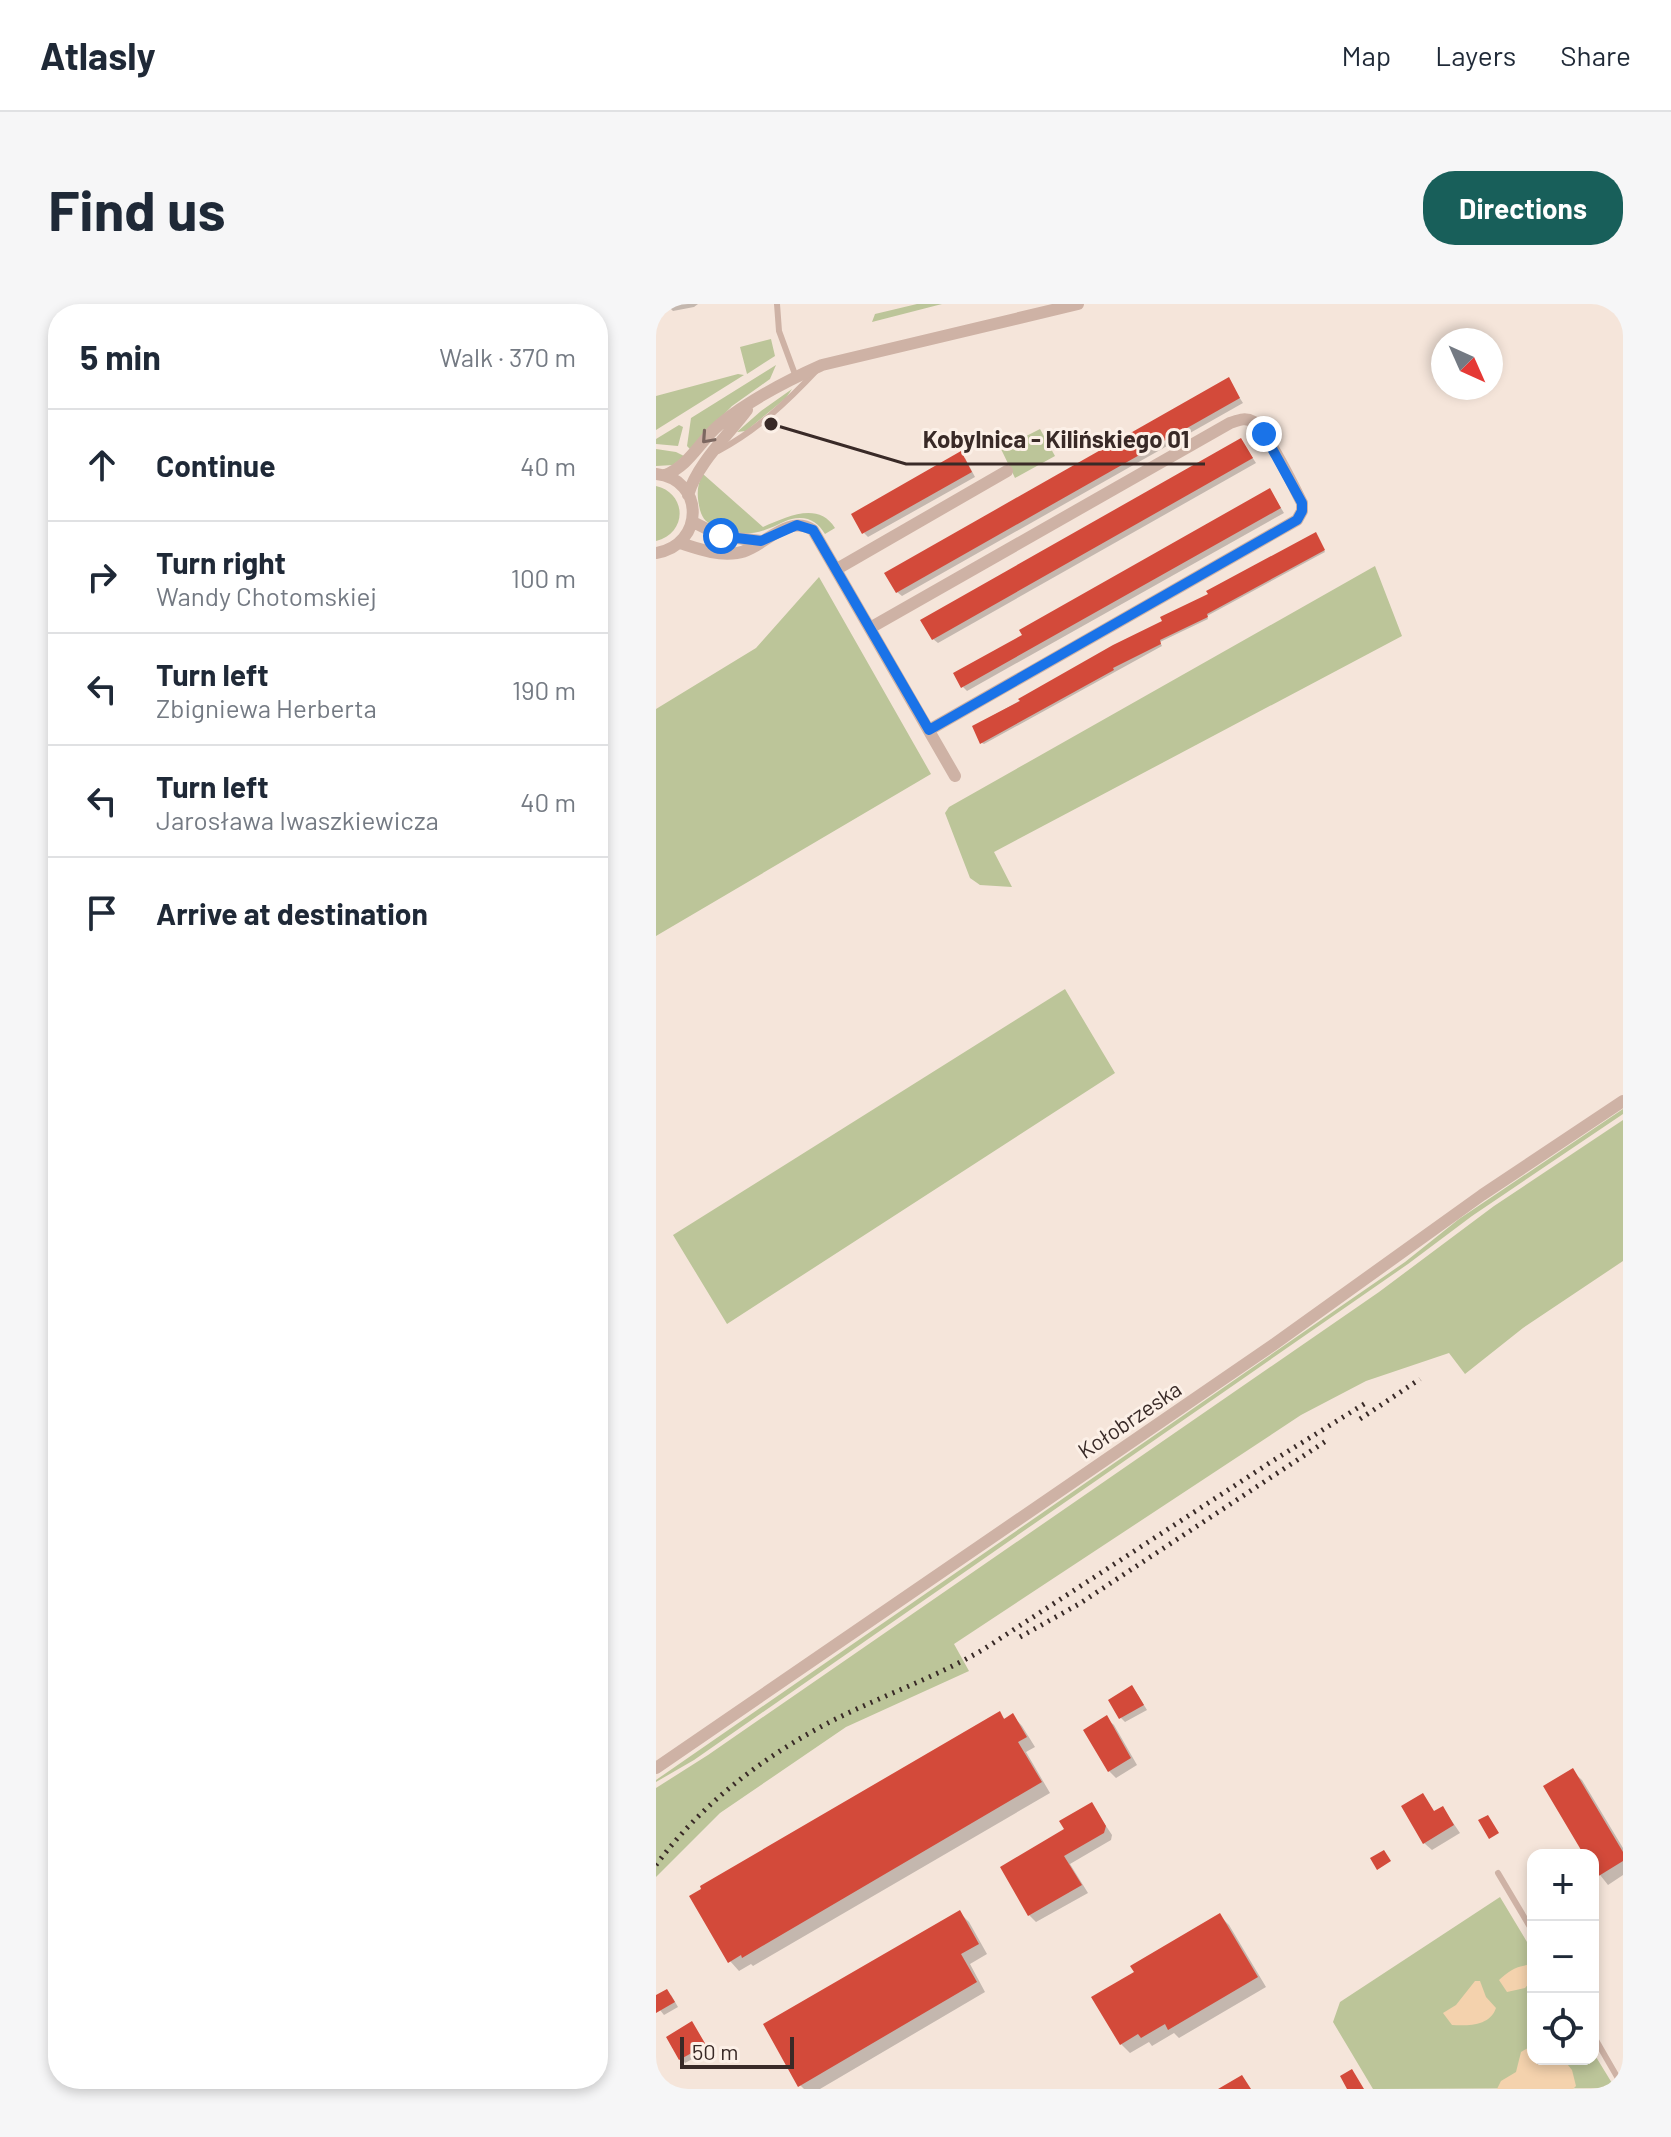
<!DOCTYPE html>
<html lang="en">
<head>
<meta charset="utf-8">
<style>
	body { margin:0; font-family:Barlow,sans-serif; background:#f6f6f7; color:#1f2937 }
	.controls { position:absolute; right:24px; bottom:24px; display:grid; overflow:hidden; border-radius:16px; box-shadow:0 4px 12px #0003 }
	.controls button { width:72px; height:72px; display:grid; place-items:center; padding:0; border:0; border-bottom:2px solid #e0e1e3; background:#fff; color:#1f2937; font:40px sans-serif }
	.compass { position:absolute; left:775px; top:24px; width:72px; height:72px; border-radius:50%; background:#fff; box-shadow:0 4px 12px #0003; rotate:135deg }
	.scale { position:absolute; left:24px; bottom:20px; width:114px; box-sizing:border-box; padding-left:8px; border:4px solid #392a27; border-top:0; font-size:22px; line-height:28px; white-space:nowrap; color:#392a27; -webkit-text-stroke:6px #fcf0e7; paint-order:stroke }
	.stop { position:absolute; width:24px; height:24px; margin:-18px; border:6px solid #1a73e8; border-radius:50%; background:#fff }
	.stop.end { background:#1a73e8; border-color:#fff; box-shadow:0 2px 8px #0008 }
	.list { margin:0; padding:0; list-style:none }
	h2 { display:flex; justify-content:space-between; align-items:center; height:104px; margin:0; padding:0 32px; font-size:34px }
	h2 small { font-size:26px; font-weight:400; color:#747a83 }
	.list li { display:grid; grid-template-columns:52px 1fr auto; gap:24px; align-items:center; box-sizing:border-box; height:112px; padding:0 32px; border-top:2px solid #e0e1e3 }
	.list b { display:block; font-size:30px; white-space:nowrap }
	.list p { margin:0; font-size:26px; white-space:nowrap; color:#747a83 }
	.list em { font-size:26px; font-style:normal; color:#747a83 }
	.icon { flex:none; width:44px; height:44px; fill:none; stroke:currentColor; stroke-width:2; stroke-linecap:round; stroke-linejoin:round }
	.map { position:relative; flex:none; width:967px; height:1785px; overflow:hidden; border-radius:32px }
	header { display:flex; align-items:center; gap:48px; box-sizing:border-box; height:112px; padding:0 40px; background:#fff; border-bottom:2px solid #e0e1e3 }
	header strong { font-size:38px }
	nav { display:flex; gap:44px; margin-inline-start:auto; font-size:28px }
	.intro { display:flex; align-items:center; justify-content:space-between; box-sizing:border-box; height:192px; padding:0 48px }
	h1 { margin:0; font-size:56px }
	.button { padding:20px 36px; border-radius:32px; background:#185f5a; color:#fff; font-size:28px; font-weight:700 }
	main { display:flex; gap:48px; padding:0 48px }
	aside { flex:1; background:#fff; border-radius:32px; box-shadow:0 4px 12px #0003 }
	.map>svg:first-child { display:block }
	.green { fill:#bcc599 }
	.sand { fill:#f4d2ad }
	.shadow { fill:#0003 }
	.building { fill:#d34a3a }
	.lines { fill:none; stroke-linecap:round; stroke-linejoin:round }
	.lane { stroke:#ceb2a5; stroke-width:6 }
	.street { stroke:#ceb2a5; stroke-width:12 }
	.rail { stroke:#392a27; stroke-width:5; stroke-dasharray:2 6; stroke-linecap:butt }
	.oneway { stroke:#7c6760 }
	.route { stroke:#1a73e8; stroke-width:10 }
	.labels { text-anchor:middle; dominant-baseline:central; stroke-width:6; stroke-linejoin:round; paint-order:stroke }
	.street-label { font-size:22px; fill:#392a27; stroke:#fcf0e7 }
	.leader { fill:none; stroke:#392a27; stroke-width:3 }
	.callout-dot { fill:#392a27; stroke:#fcf0e7; stroke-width:3 }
	.callout-label { font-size:24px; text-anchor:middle; font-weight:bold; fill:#392a27; stroke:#fcf0e7; stroke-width:6; stroke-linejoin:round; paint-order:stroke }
</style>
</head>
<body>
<header>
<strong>Atlasly</strong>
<nav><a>Map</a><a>Layers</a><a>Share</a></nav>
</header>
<div class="intro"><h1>Find us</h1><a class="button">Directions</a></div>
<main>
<aside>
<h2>5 min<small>Walk · 370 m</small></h2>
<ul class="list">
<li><svg class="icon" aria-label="ahead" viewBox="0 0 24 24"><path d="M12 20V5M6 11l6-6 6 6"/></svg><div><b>Continue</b></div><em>40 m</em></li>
<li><svg class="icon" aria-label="right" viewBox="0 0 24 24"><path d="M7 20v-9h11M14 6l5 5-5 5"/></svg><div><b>Turn right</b><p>Wandy Chotomskiej</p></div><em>100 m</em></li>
<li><svg class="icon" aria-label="left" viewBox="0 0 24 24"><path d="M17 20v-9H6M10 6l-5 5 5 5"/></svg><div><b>Turn left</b><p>Zbigniewa Herberta</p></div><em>190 m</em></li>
<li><svg class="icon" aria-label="left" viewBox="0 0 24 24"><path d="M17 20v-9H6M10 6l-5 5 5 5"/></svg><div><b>Turn left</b><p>Jarosława Iwaszkiewicza</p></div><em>40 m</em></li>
<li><svg class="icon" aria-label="arrive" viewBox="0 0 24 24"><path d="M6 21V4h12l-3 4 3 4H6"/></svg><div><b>Arrive at destination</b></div></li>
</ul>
</aside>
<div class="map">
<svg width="967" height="1785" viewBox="0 0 967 1785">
	<rect width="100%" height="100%" fill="#f5e5da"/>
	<!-- green -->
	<path class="green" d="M261,0H286L216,18L219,10Z
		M115,35L119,52L91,70L84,43Z
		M120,61L114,75L76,102L34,145L31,142L35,114Z
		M82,70L88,71L0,126V92Z
		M136,85L130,94L90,127L81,128L105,107Z
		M23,121L27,123L22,142L0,140V135Z
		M384,125L399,152L359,174L345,145Z
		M0,145L20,148L28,152L17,161L0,162Z
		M47,170L107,223C131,213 162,197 179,224L169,230C163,220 155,214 144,214C132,214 125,220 114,224C95,232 79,231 60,223C51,219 47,216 44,206C41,193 40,182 47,170Z
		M0,182C31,189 32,229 0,237Z
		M719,262L746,332L338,548L356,583L324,581L314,574L289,509L293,503Z
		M163,273L275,470L0,632V405L100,344Z
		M409,685L459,769L71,1020L17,931Z
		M967,805V810L816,912L752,960L38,1456L0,1478V1476L749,958L803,915Z
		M967,816V957L867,1024L809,1070L793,1049L710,1077L645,1111L298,1340L313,1367L190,1423L64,1509L0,1573V1484L52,1451L723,988L838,902Z
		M844,1593L877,1648V1755H937V1748L959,1784L717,1785L677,1718L684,1698Z"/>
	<!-- sand -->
	<path class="sand" d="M871,1661L876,1666L877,1675L869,1684L851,1688L843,1676C852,1668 858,1663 871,1661Z
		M819,1677H824L830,1693L840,1704C834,1722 812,1722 796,1721L787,1709L800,1701Z
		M877,1741V1755H907L916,1766L920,1782L917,1785H841L845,1777L860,1768L865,1748Z"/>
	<!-- shadow -->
	<path class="shadow" d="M10,0H42L38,3L17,7Z
		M572,76L587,99L246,292L241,288Z
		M585,136L600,159L282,339L277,335Z
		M309,154L319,173L212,233L208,229Z
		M614,186L628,209L311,387L307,383L369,332Z
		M661,232L669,248L551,312L552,315L504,338L506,342L328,440L326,439L318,422Z
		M480,1388L491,1406L469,1418L465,1414Z
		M343,1410L350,1416L357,1412L366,1422L379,1443L370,1448L394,1489L97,1662L95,1660L83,1667L74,1657Z
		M450,1414L458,1421L481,1461L460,1474L453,1467Z
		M916,1467L926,1476L967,1544V1571L952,1581L937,1562V1551H930Z
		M766,1492L779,1509L787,1504L804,1529L776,1546L768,1539Z
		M436,1501L456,1531L455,1536L414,1560L432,1589L380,1618L373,1611L410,1526Z
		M303,1608L313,1618L331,1650L314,1660L329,1688L164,1785H148L144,1781Z
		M564,1612L573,1621L610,1683L523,1734L518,1729L496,1742L493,1738L474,1749L465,1740L481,1669Z
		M15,1691L22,1703L8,1711L0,1701V1693Z
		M36,1720L53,1746L29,1759L12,1734Z"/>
	<!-- building -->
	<path class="building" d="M573,73L584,94L240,289L228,269Z
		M585,134L597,154L276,336L264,316Z
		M305,147L316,168L206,230L195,210Z
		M614,184L625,204L305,384L297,369L366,331L363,326Z
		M660,228L669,246L551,310L552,313L504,336L505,340L457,364L458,366L324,440L316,422L364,397L362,395L457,341L506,317L504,313L552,290L550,287Z
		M476,1381L488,1401L463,1415L452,1396Z
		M344,1407L348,1415L357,1409L371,1433L362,1438L386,1478L86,1654L85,1651L72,1659L33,1592L45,1585L44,1582Z
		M451,1411L475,1454L452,1468L427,1426Z
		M917,1464L967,1548V1557L941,1573L937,1566V1551H928L887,1482Z
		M767,1489L778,1507L787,1502L798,1521L767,1540L745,1502Z
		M436,1498L450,1522L448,1529L408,1552L426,1581L372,1612L344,1563L408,1525L403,1517Z
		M832,1511L843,1529L833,1535L822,1516Z
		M728,1546L735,1557L721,1566L714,1554Z
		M304,1606L323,1640L305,1650L321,1678L142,1783L107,1720Z
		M564,1609L602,1673L512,1726L509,1720L485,1734L482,1730L464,1741L435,1693L478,1668L474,1662Z
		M11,1685L19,1698L0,1709V1691Z
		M36,1717L50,1741L23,1756L10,1733Z
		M696,1765L708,1785H691L684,1772Z
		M586,1771L595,1785H562Z"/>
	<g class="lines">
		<!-- lane -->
		<path class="lane" d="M121,0L123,27L140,73
			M62,147C100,127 131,98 161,66
			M842,1569L877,1628
			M937,1731L967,1783"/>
		<!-- street -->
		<path class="street" d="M0,170C49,175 49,241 0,249
			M9,171C33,162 44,137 63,121C93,96 130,77 166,61L422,0
			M32,191C42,158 71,133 91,106
			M37,218L65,232L105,237
			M24,239C43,245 61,252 81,249C106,246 130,209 157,226L299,472
			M181,265L351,167
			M214,324L574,119C583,116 589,113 598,118C611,127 638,183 646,199V207L641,216L273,426
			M0,1464L617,1041L826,891L967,797"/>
		<!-- rail -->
		<path class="rail" d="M704,1115L764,1075
			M364,1333L423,1300L670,1137
			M0,1561C48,1496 117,1445 190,1410C236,1388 284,1371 328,1345L618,1156L713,1097"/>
	</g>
	<!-- one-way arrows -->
	<defs><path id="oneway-chevron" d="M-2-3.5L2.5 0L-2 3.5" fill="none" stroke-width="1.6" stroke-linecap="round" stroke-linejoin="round" transform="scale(2)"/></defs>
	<use class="oneway" href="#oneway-chevron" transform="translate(51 134) rotate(132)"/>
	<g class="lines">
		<!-- route -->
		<path class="route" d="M65,232L105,237L141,221L157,226L273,426L641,216L646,207V199L608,130"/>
	</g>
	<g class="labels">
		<!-- street labels -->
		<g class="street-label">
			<text transform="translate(473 1115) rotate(-34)">Kołobrzeska</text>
		</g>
	</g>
	<!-- callouts -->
	<path class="leader" d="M115 120L250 160H549"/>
	<circle class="callout-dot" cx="115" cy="120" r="8"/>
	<g class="callout-label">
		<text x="400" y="144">Kobylnica - Kilińskiego 01</text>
	</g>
</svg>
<div class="controls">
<button>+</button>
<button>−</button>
<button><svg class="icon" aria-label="locate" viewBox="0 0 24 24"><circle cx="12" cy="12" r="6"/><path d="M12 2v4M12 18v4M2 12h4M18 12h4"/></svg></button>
</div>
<svg class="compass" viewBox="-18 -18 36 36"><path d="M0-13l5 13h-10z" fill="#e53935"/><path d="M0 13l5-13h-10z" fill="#747a83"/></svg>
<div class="scale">50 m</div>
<div class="stop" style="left:65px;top:232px"></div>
<div class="stop end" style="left:608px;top:130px"></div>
</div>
</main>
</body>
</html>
